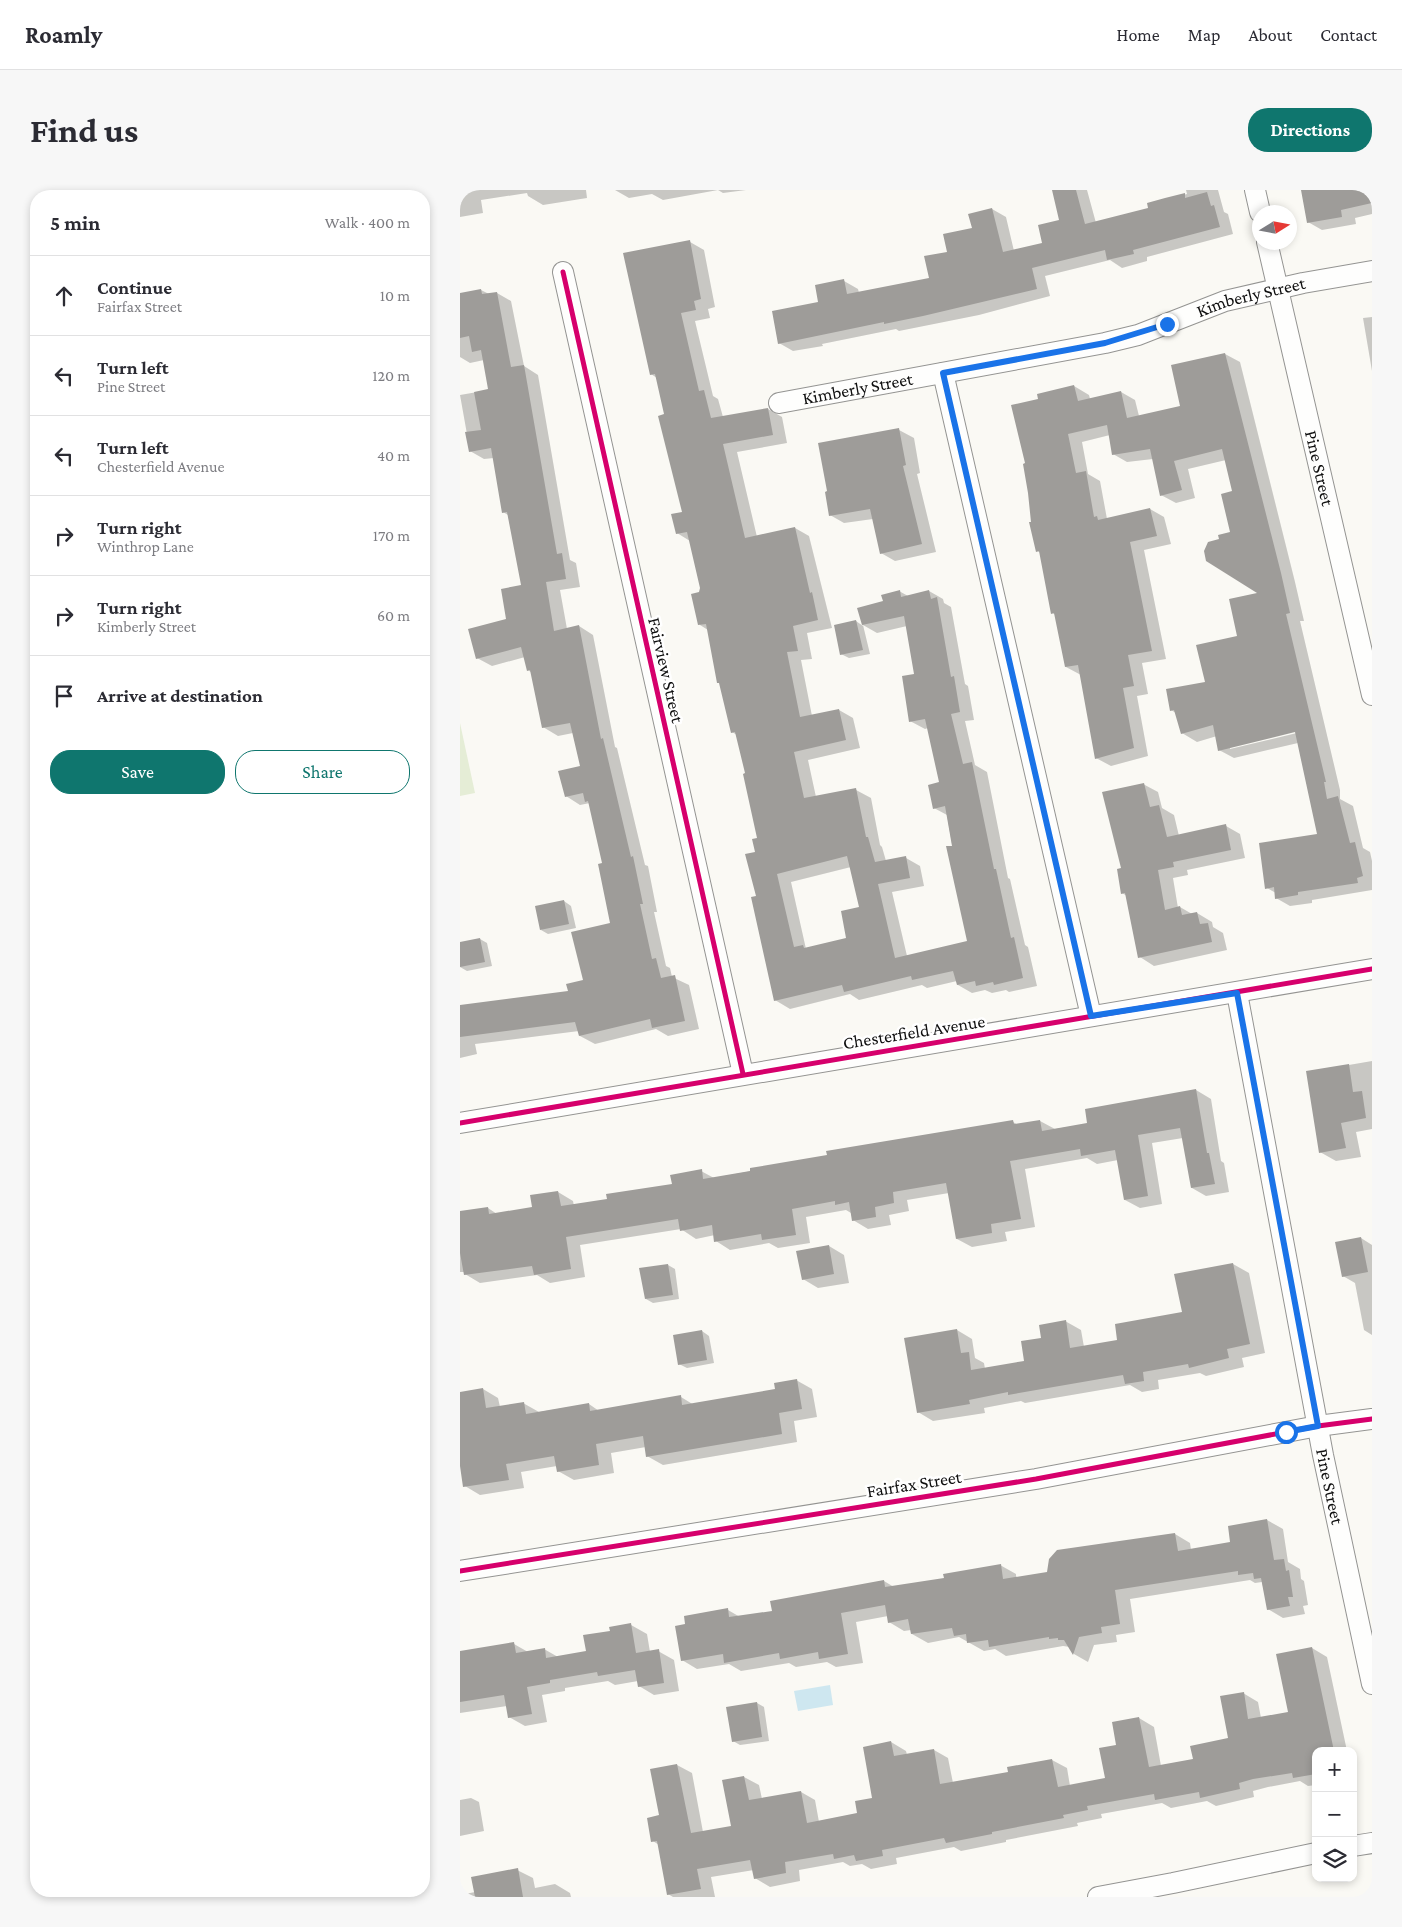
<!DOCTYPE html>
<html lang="en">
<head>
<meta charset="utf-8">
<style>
	body { margin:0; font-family:"Crimson Pro",serif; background:#f7f7f7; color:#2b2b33 }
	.controls { position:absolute; right:15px; bottom:15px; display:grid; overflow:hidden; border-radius:10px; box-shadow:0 2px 8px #0003 }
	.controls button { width:45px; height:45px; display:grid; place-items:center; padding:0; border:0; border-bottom:1px solid #e1e1e2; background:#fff; color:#2b2b33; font:25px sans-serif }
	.compass { position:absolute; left:792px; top:15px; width:45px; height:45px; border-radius:50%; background:#fff; box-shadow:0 2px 8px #0003; rotate:79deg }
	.stop { position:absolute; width:15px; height:15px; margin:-11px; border:4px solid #1a73e8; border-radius:50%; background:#fff }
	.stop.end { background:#1a73e8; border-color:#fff; box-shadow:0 1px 5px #0008 }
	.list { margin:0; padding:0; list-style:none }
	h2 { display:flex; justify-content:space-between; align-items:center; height:65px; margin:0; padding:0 20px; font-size:21px }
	h2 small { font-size:16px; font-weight:400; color:#7c7c81 }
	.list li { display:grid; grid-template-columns:32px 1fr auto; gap:15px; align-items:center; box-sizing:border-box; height:80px; padding:0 20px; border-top:1px solid #e1e1e2 }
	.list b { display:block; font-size:19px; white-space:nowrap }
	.list p { margin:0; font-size:16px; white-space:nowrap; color:#7c7c81 }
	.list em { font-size:16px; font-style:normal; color:#7c7c81 }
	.actions { display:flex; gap:10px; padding:15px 20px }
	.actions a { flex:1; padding:11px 0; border:1px solid #0f766e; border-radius:20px; text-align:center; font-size:18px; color:#0f766e }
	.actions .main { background:#0f766e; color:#fff }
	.icon { flex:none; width:28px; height:28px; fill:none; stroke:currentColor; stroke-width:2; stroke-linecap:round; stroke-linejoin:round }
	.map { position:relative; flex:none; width:912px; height:1707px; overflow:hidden; border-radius:20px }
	header { display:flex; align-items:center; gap:30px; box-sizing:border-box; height:70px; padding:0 25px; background:#fff; border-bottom:1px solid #e1e1e2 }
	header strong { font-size:24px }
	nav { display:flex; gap:28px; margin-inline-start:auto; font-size:18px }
	.intro { display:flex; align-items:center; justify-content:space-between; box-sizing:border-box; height:120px; padding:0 30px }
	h1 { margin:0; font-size:35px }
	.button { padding:12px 22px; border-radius:20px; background:#0f766e; color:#fff; font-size:18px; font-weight:700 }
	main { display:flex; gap:30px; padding:0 30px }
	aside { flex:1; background:#fff; border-radius:20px; box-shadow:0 2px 8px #0003 }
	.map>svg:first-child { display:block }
	.green { fill:#e5edd6 }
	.water { fill:#cee7f0 }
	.shadow { fill:#0003; fill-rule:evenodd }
	.building { fill:#9e9c99; fill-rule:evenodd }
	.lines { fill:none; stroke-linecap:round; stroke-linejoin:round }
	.minor-casing { stroke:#949492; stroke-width:22 }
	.minor { stroke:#fefefd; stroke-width:20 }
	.cycleway-casing { stroke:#fff; stroke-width:8 }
	.cycleway { stroke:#d6006c; stroke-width:5 }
	.route { stroke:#1a73e8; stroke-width:6 }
	.labels { text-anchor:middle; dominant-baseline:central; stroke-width:5; stroke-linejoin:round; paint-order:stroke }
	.street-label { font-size:18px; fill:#0e0e0e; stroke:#fff }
</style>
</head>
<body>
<header>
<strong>Roamly</strong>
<nav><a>Home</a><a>Map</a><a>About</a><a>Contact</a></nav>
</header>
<div class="intro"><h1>Find us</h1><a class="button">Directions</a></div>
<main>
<aside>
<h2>5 min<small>Walk · 400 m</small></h2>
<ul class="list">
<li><svg class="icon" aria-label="ahead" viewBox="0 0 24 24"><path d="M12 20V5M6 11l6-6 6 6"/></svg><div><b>Continue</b><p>Fairfax Street</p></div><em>10 m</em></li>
<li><svg class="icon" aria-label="left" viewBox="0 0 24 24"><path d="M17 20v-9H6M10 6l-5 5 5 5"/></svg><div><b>Turn left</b><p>Pine Street</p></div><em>120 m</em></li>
<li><svg class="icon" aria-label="left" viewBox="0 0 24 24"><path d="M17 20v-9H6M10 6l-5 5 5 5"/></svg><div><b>Turn left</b><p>Chesterfield Avenue</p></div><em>40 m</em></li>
<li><svg class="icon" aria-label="right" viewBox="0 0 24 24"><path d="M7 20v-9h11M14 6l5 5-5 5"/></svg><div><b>Turn right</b><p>Winthrop Lane</p></div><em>170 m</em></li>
<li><svg class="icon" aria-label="right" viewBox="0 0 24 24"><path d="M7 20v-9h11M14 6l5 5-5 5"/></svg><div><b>Turn right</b><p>Kimberly Street</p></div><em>60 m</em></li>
<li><svg class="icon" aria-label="arrive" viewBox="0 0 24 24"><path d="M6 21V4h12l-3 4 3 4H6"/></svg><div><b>Arrive at destination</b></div></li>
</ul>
<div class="actions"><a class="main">Save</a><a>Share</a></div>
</aside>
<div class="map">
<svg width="912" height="1707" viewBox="0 0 912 1707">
	<rect width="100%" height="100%" fill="#faf9f4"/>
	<!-- green -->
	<path class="green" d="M0,533L15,603L0,606Z"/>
	<!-- water -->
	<path class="water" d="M370,1495L373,1515L338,1521L334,1501Z"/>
	<!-- shadow -->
	<path class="shadow" d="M0,0H126L127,8L83,15L68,6L67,3L21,10L23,23L0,27Z
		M155,0H286L263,3L258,0L203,10L192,4L169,8Z
		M594,0H627L636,33L690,19L689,14L727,4L726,0H758L764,22L768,24L773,44L687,67V71L662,78L650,70L585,86L590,106L519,125L439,141L436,139L362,154L363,156L333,161L319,153L384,91L398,99L399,103L470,89L489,63L532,19L546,27L554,61L584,54L601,31Z
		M843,0H912V24L895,28L896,34L862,40L848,32Z
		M230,52L244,60L255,117L248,119L250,128L235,131L253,206L258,209L263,227L308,219L322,227L327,253L277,262L297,347L335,338L349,346L372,438L347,443L352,469L341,470L352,526L379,520L393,528L400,558L348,570L356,607L396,600L411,608L420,655L422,657L426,671L446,668L460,676L464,696L432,702L447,766L509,752L487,625L474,618L480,593L468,538L465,539L450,531L455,485L447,436L417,443L403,435L410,464L389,468L381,464L396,431L403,436L399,419L424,412L439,401L448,406L469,401L483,409L484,413L491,417L505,494L508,496L514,530L505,531L515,575L527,582L548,688L550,689L565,755L568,757L577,796L549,802L546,800L532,803L525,800L512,803L498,795L497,791L467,798L462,795L399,810L390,804L330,819L315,810L298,707L296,663L298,649L287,584L277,545L272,542L248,440L240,435L241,398L230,351L217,343L223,323L206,225L197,188L191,184ZM391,677L401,718L388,749L346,759L331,692Z
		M21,100L29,104L37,103L51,111L64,176L78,185L110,370L116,373L120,397L100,400L107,439L119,436L133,445L155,557L157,558L185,675L188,676L197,722H194L206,776L210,778L212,787L229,795L239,839L208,846L196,839L135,854L120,846L119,841L15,854L17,864L0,868V816L109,802L124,791L152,733L144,674L130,613L120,615L106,606L121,577L113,543L98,546L83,537L72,483L68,480L65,467L32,476L17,468L48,430L63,396L48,325L43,322L34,268L24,269L10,261L0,205L29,200L24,170L10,173L0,167V110Z
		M912,127V181L903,128Z
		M765,164L780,172L835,392L844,431H840L880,600V609L893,616L903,658L910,662L912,671V700L852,710V713L830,716L816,708V703L807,698L858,645L838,553L774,568L759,560L757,546L737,552L722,543L716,523L711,520L747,493L778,447L800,403L760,350L771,343L773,302L766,270L728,279L735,308L716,313L701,305L693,269L667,272L653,264L650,245L622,252L628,284L640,291L647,329L690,319L704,327L711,354L684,360L706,469L682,473L688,504L677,506L688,566L651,576L636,568L621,485L606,477L596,425L592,423L581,363L577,361L566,274L579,210L614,196L629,205L630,209L661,202L675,210L679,226L721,217ZM840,539L841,542L770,559V557Z
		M439,240L454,248L460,283L457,284L476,362L435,371L421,363L413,329L384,333L370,325Z
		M683,594L698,602L702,618L714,625L719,646L766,636L780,644L785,668L727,680L728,685L713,688L718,718L720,717L732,724L737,723L752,732L753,737L763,743L767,760L694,776L680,767L667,706L662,703V679Z
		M104,711L111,716L116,738L88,744L81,740Z
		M20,749L27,753L32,776L7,781L0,777V753Z
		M912,871V939L896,942L901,967L876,971L860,962L848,882Z
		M736,900L751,909L761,971L764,973L769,1002L746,1006L732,998L723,948L692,953L702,1014L680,1018L665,1010L658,970L637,974L627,968L565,979L575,1037L545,1042L547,1051L512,1057L497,1049L489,1003L447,1010L449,1021L429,1025L431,1035L408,1039L393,1030L391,1023L386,1020L346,1027L350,1053L318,1058L309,1053L270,1060L256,1051L255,1045L236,1049L221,1039L120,1055L125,1087L90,1093L77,1085L20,1093L5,1084L4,1082H0V1024L28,1018L37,1024L73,1018L98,1002L113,1011L114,1016L148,1010L214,995L241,981L254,988L553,932L558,935L580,931L595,939L629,934Z
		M901,1048L912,1055V1145L904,1140L895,1093L883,1086Z
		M369,1056L384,1065L389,1093L358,1098L343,1089Z
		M773,1074L789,1083L805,1163L782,1168L784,1177L746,1186L740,1183L698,1190L699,1199L682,1202L670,1195L565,1213L561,1211L524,1218L525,1223L473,1231L458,1222L497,1140L512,1149L515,1168L524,1173L525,1179L566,1172L582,1149L605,1131L621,1140L624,1157L659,1151L724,1123Z
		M208,1075L215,1079L219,1109L193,1113L186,1109Z
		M242,1141L249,1146L254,1173L227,1178L219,1174Z
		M336,1190L352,1199L357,1227L334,1231L337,1252L203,1275L187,1266L186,1257L151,1263L154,1283L114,1290L98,1281L97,1276L61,1282L64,1298L20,1305L5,1296L0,1269V1203L23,1199L38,1208L40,1217L63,1213L79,1222L129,1214L139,1221L221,1207L234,1215L316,1200Z
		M807,1330L823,1339L828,1372L840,1379L841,1389L844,1391L848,1415L843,1416L845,1424L823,1428L808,1419L802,1392L795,1393L790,1390L670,1409L675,1442L656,1445L657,1452L634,1455L628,1472L614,1464L610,1457L603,1456L546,1466L535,1459L524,1461L499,1447L468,1453L452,1444L451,1440L444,1441L429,1432L428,1426L396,1432L403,1473L376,1477L367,1472L336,1477L329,1473L281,1481L269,1474L237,1479L222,1470L268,1420L280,1427L313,1422L424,1391L434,1397L486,1389L540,1375L556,1384V1388L588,1383L715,1344L730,1353L731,1360L772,1353Z
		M171,1435L187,1444L190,1462L198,1461L214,1470L219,1501L194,1505L179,1496L178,1491L155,1495L148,1491L105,1498V1501L82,1505L87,1532L65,1536L49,1527L47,1516L0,1523V1462L54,1454L68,1462L84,1459L98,1467L128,1462L151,1442Z
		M852,1458L867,1467L887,1561H856V1595L848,1596L840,1591L808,1597L793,1601L794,1607L756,1616L747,1611L711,1618L702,1613L641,1624L642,1628L617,1633L618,1636L546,1650V1652L501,1661L494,1657L436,1668L437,1674L411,1679L402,1674L390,1676L383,1672L339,1680L340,1691L310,1697L295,1688L294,1680L251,1687L255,1707H213L208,1704L199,1655L193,1651L200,1626L191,1580L217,1575L232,1583L243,1642L272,1637L264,1591L284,1587L299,1595L302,1609L341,1602L355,1610L359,1632L398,1624L413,1609L431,1552L446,1561L447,1565L474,1560L488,1568L493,1593L549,1583L592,1570L607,1578L610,1596L646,1589L657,1556L679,1528L694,1537L701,1576L734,1570L770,1549L783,1503L798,1512L801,1528L829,1523Z
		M297,1513L304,1517L309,1551L280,1555L273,1551Z
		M11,1608L19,1612L24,1641L0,1646V1610Z
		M57,1680L73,1688L75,1698L95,1694L110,1703L111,1707H0V1705L15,1702Z"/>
	<!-- building -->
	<path class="building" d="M592,0H616L625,34L688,18L687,13L705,8L725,3V8L747,2L751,16L754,15L760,37L673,60L674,64L647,70L645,60L572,78L577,99L463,126L424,134V132L318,154L312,121L358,112L355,95L384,89L387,104L469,88L464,66L487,62L483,44L512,38L508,24L532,18L543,62L582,53L578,35L599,30Z
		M841,0H912V13L881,20L882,27L847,33Z
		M230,50L241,109L234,111L236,120L221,123L239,201L244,200L251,228L308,218L313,245L263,254L285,348L335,337L350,403L352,402L358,430L333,436L338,461L327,462L340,527L379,519L386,550L334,562L344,608L396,598L406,647H408L415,672L446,666L450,688L418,694L435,768L507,751L486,656H492L485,616L473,619L468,595L479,592L465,529L449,532L442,486L454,484L444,426L402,435L397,418L423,411L421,405L440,400L441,407L469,400L471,409L477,407L491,487L494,486L500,522L491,524L503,574L512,572L534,679H536L551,748L554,747L563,788L534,795L533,792L516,796L515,791L497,795L493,781L452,790L451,786L384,802L382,795L314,811L291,707L296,706L285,664L295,662L292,649L297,648L283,584L285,583L275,542L271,543L259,493H257L246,434L238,435L231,404L239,402L240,398L227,342L216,344L211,324L222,322L198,226L204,224L195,184L190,185L163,63ZM387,666L399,717L381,721L386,748L344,758L343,755L334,757L317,684Z
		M21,99L22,104L37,102L51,177L64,175L97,364L102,363L106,389L86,392L94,441L119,435L141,549L143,548L171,667L173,666L183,714H180L192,769L196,768L201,788L215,785L225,831L192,838L190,829L119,846L115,832L0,847V815L108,801L106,794L123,790L111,742L150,733L138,674L142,673L128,611L125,612L123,603L105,607L98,581L120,576L110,533L82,538L70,480L67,481L61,457L16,469L8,439L46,429L41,399L61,395L47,322L42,323L31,258L9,262L5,242L21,240L14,202L28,199L21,160L12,162L9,146L0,148V103Z
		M765,163L821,383L830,423L826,424L866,592H864L867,609L878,606L890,653L895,652L903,686L897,688L898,693L838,702V705L815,709L814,697L805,699L799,653L857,644L835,542L758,561L753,535L721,544L714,520L710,521L706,499L745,492L736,455L777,446L769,409L797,403L746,371L744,361L748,352L759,349L758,345L770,342L761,304L772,301L762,259L714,271L722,300L700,306L690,259L652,265L647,235L608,244L616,283L626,281L634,327L637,326L638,330L690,318L697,346L670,352L692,461L668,465L674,496L663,498L674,558L635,569L618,475L605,477L594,423L591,424L579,361L576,362L569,332H571L568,303L563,274L565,273L551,215L578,209L577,204L614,195L618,211L661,201L667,228L720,216L711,175Z
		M439,238L446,275L443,276L462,354L420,364L410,319L369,326L365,302L367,301L358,253Z
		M396,430L403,460L380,465L374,435Z
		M684,593L690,617L699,615L707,647L766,634L771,660L713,672L714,677L698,680L705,720L720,716L722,725L737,722L740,734L748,733L752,752L678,768L665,703L661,704L657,679L661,678L642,602Z
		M104,710L109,734L80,740L75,716Z
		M20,748L25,772L0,777V752Z
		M889,874L893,902L902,901L906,928L881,933L886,958L859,963L846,881Z
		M736,899L747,963H749L755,994L731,998L720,938L678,945L688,1006L664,1010L655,960L621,966L620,959L550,971L561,1029L531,1034L532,1043L496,1049L486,993L433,1002L434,1013L415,1017L416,1027L392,1031L389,1012L375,1015V1011L332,1019L336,1045L302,1050L301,1044L254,1052L252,1035L220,1041L218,1029L106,1047L111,1079L74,1085L72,1076L4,1085L0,1063V1021L28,1017L29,1024L72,1017L70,1005L98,1001L101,1016L147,1009L146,1004L212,994L210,985L242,979L243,989L290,981V978L367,965L366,961L553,930L554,934L580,930L582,941L627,933L625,919Z
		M901,1047L908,1082L882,1087L875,1052Z
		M369,1055L374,1084L342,1090L336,1061Z
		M773,1073L790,1154L767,1159L769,1168L729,1178L728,1174L683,1182L684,1191L665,1194L663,1185L548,1205V1202L509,1210L510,1214L457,1223L444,1148L497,1139L501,1163L509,1162L511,1180L564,1171L561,1151L581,1148L579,1135L606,1130L610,1158L657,1150L655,1134L722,1122L714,1084Z
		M208,1074L213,1105L185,1109L179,1078Z
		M242,1140L247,1170L218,1175L213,1145Z
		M337,1189L342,1219L319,1223L322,1244L186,1267L183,1246L136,1254L139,1275L97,1282L94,1266L46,1274L49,1290L3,1297L0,1276V1202L23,1198L26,1218L64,1212L66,1224L129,1213L130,1221L221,1205L222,1215L315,1199L314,1193Z
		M807,1329L814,1370L824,1369L826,1381L829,1380L833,1407H828L830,1416L807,1420L801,1388L794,1389L793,1383L778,1385V1381L655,1400L660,1434L641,1437L642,1443L619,1447L613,1465L604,1450H598V1448L589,1449V1447L529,1457L528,1450L507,1453L506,1444L494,1446L492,1438L451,1444L448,1429L428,1433L425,1415L381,1423L388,1464L359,1469L358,1462L320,1469L319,1463L264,1473L263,1464L221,1471L215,1436L225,1434L224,1426L268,1418L269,1427L312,1421L310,1411L424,1390L425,1397L484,1388L483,1384L541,1374L543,1389L587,1382L589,1369L597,1360L715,1343L718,1361L770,1352L768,1336Z
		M171,1433L176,1463L199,1459L204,1493L178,1497L175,1480L138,1486L137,1482L90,1490V1493L67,1497L72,1524L48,1528L44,1505L0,1512V1461L54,1452L56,1463L85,1458L86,1468L126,1461L123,1445L150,1441L149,1437Z
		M852,1457L874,1561H856V1584L833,1588L832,1583L793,1589L779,1593L780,1599L740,1608L739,1602L695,1610L694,1604L666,1609L627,1616L628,1620L603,1625L604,1628L532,1642V1644L486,1653L484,1648L422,1660L423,1666L396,1671L394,1665L374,1669L373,1664L325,1672L326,1683L294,1689L290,1670L237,1679L241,1699L207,1705L197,1651L191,1652L187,1628L199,1625L190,1579L217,1574L231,1643L271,1636L262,1590L284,1586L289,1610L341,1601L347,1633L397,1623L395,1611L412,1608L403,1557L431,1551L434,1566L474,1559L480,1594L548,1582L547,1577L592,1569L598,1597L645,1588L639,1558L656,1555L652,1532L679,1527L689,1577L733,1569L730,1556L768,1548L760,1506L784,1502L788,1529L828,1522L816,1464Z
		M297,1512L302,1547L272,1552L266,1517Z
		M58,1678L63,1707H15L11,1687Z"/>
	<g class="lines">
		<defs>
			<g id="minor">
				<path d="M795,0L800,22"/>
				<path id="s1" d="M807,52L912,505"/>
				<path d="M103,82L283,884"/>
				<path d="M483,183L631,826"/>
				<path id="s2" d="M319,213L645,153L678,145L765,111L843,93L912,81"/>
				<path id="s3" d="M777,803L863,1265L912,1494"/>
				<path d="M0,933L912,779"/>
				<path d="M0,1381L576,1289L858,1236L912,1229"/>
				<path d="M893,1656L912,1653"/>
				<path d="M638,1707L713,1693L856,1663"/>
			</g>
		</defs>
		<!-- minor casing -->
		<use href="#minor" class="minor-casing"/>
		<!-- minor -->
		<use href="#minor" class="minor"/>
		<defs>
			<path id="cycleway" d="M103,82L283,884
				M0,933L912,779
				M0,1381L576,1289L858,1236L912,1229"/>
		</defs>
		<!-- cycleway casing -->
		<use href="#cycleway" class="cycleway-casing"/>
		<!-- cycleway -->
		<use href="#cycleway" class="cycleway"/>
	</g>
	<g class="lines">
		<!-- route -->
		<path class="route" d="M707,134L645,153L483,183L631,826L777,803L858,1236L826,1242"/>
	</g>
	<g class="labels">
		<!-- street labels -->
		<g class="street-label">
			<text stroke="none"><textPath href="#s2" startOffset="485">Kimberly Street</textPath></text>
			<text stroke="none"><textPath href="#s2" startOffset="80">Kimberly Street</textPath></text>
			<text stroke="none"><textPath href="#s1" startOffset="232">Pine Street</textPath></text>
			<text transform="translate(206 480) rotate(77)">Fairview Street</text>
			<text transform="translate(454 842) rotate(-9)">Chesterfield Avenue</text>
			<text transform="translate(454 1294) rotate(-9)">Fairfax Street</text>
			<text stroke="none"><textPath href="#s3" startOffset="502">Pine Street</textPath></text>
		</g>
	</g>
</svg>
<div class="controls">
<button>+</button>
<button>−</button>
<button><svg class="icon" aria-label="layers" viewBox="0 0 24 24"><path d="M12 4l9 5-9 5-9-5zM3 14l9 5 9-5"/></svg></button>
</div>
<svg class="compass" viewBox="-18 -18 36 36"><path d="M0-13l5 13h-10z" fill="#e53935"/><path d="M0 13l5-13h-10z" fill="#7c7c81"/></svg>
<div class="stop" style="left:826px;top:1242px"></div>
<div class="stop end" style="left:707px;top:134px"></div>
</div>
</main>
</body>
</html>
